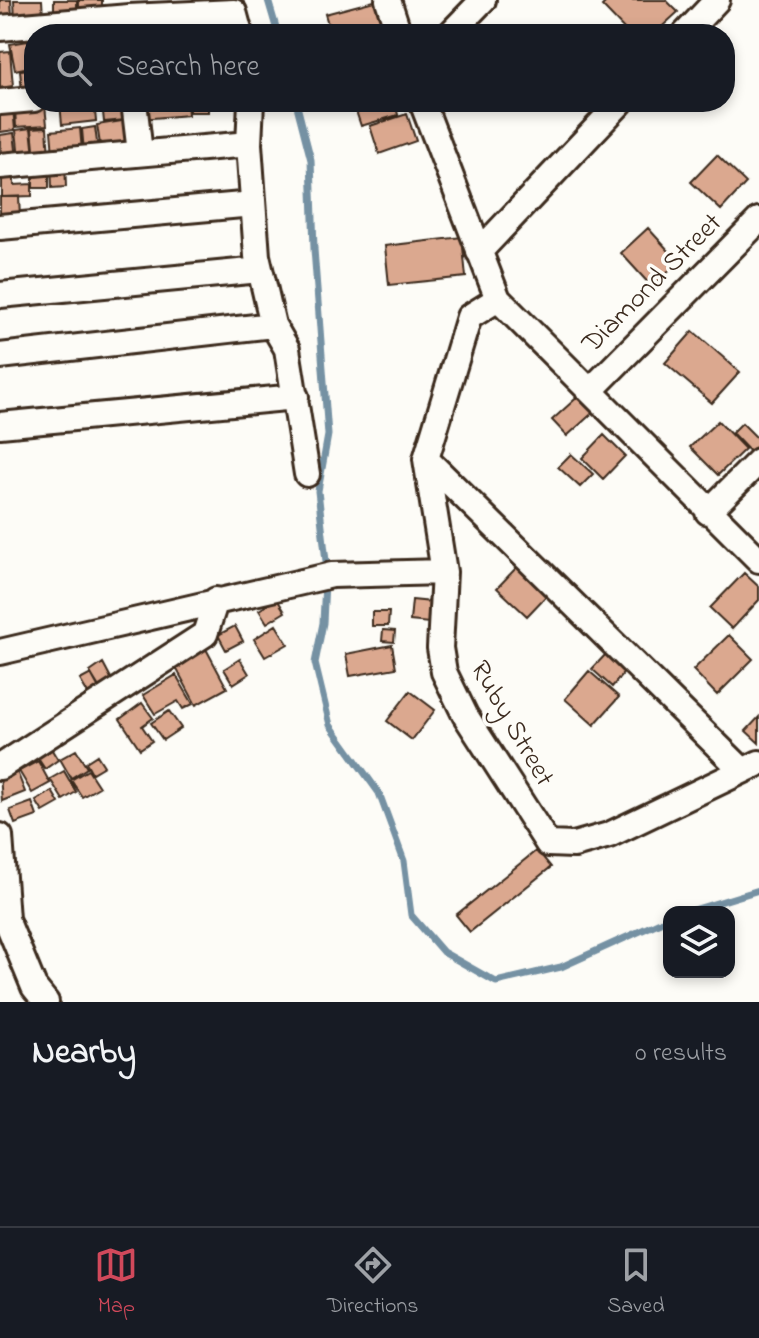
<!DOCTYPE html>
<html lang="en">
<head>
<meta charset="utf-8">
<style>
	body { margin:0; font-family:"Indie Flower",sans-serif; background:#242831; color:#f1f3f6 }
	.controls { position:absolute; right:24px; bottom:24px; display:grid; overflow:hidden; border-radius:16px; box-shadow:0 4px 12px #0003 }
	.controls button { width:72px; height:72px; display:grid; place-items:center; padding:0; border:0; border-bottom:2px solid #363941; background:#171b24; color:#f1f3f6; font:40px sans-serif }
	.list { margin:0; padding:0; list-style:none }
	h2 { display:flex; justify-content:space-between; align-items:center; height:104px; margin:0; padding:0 32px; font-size:34px }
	h2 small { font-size:26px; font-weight:400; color:#9ea1a6 }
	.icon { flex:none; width:44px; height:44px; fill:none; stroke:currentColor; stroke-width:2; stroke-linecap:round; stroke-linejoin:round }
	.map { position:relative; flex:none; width:759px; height:1002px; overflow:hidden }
	.search { position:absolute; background:#171b24; box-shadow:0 4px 12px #0003; left:24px; right:24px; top:24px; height:88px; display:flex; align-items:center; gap:20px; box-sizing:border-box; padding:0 28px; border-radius:32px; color:#9ea1a6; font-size:30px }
	.sheet { height:224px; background:#171b24 }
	nav { display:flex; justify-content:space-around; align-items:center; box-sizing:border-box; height:112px; border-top:2px solid #363941; background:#171b24; font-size:22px; color:#9ea1a6 }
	nav a { display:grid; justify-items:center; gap:4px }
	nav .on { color:#d1495b }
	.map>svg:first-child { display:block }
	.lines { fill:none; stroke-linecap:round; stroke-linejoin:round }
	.stream { stroke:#7591a3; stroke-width:7 }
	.building { fill:#dba88f; stroke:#3b2a1e; stroke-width:2 }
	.minor-casing { stroke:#3b2a1e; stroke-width:30 }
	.minor { stroke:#fdfcf7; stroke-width:24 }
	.labels { text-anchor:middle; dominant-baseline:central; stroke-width:7; stroke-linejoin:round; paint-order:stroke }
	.street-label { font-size:28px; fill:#3b2a1e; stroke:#fdfcf7 }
</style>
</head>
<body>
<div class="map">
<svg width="759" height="1002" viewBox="0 0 759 1002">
	<rect width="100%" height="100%" fill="#fdfcf7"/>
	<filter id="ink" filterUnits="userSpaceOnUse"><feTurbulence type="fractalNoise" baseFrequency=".0125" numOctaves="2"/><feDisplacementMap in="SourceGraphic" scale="16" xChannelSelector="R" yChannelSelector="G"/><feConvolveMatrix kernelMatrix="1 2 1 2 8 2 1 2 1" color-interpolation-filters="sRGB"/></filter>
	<g filter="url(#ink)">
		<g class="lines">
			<!-- stream -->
			<path class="stream" d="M268,0L278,34
				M296,102L311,160L314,249L328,435L318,491L326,561L323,623L315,663L330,725L379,793L404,861L411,915L443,952L496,982L561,967L669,918
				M687,912L759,890"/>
		</g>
		<!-- building -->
		<path class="building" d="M0,0H11L12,18L0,19Z
			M14,0H42L43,17L15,19Z
			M54,0H77V16H54Z
			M79,0H102V14L79,15Z
			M378,0L387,34H331L325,14Z
			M608,0H666L678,12L654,34H629L602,6Z
			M203,27V34H186L185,28Z
			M34,40V66L15,70L10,44Z
			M10,51L13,86L0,88V52Z
			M34,69V91L22,92L20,70Z
			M60,102H94L96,121L62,125Z
			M102,102H124L125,120L104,122Z
			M140,102H187L188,115L141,119Z
			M189,102H208V112H189Z
			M353,102H395L398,115L361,126Z
			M45,105L47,125L16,127L15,107Z
			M13,108L15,130L0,132V110Z
			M407,114L416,141L379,154L370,126Z
			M128,120L132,147L101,151L97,125Z
			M47,127L49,157L35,158L32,128Z
			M95,127L98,150L84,152L82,129Z
			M31,128L34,156L19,158L16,130Z
			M80,128L82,151L53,154L51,131Z
			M14,133L17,158L1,160L0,135Z
			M717,155L746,183L721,210L691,182Z
			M65,161L66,187L52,188L51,162Z
			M33,163H49V188H33Z
			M2,168H14V185L32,184V196L2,197Z
			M0,197H19L20,217L0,218Z
			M648,228L679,262L652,287L621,253Z
			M462,237L466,277L389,285L385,246Z
			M693,331L740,372L712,403L665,363Z
			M582,393L597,409L567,436L552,420Z
			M718,421L745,449L718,475L690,447Z
			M742,423L759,440V454L755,457L732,433Z
			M604,435L625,456L603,479L582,458Z
			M571,454L593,474L580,487L558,467Z
			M518,566L548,594L527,616L497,588Z
			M744,573L759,587V600L732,629L710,608Z
			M277,599L285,612L267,623L259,610Z
			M412,600L431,602L429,623L410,621Z
			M372,612H389L388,626H372Z
			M276,625L288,644L265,657L254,639Z
			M235,626L243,641L226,650L218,635Z
			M383,630L395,631L394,642L382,641Z
			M729,635L753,659L717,695L693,670Z
			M392,645L396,668L350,676L346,654Z
			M205,647L227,688L196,705L174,664Z
			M607,653L626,670L612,687L592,669Z
			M240,659L249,674L233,684L224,669Z
			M103,663L113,682L100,690L90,672Z
			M589,671L619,697L594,725L565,699Z
			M91,674L105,697L94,704L80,680Z
			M176,675L193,704L183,709L178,701L155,714L143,695Z
			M410,691L435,710L412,740L387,721Z
			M142,703L153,718L142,726L152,741L140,749L120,719Z
			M169,711L181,728L163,740L151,723Z
			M759,717V743L746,731Z
			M49,745L58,760L45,769L35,754Z
			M76,750L87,768L71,778L60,759Z
			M97,755L104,766L92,773L86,762Z
			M38,761L50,783L32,793L19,771Z
			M16,769L25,792L2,801L0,775Z
			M88,770L99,787L82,797L71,780Z
			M64,771L76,792L63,800L50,779Z
			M52,791L59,803L43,812L36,801Z
			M32,802L37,816L15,824L10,810Z
			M537,850L551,867L470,932L456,915Z"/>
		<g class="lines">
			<defs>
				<path id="minor" d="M388,0L399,34
					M0,28L129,17L234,12L240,34
					M450,34L483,0
					M685,34L717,0
					M0,102L34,99
					M134,102L140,153
					M251,102L249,144L257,256L273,325L287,349L307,474
					M422,102L498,299L759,560
					M0,166L249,144
					M0,227L253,204
					M479,252L621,102
					M0,295L260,270
					M498,299L469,317L426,459L444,572L440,648L444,672L465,715L548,844L574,845L609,835L759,763
					M0,356L273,325
					M590,391L759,220
					M0,425L296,397
					M426,459L742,770
					M708,512L759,461
					M0,652L332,575L444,572
					M0,767L205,634L216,600
					M0,836L6,919L34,987L46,1002"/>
			</defs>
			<!-- minor casing -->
			<use href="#minor" class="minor-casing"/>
			<!-- minor -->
			<use href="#minor" class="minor"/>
		</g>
	</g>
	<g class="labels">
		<!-- street labels -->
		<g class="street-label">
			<text transform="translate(653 284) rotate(-45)">Diamond Street</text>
			<text transform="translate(511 724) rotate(60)">Ruby Street</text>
		</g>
	</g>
</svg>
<div class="controls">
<button><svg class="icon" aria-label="layers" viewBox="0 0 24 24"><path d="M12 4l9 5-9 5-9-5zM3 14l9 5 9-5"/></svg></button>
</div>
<div class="search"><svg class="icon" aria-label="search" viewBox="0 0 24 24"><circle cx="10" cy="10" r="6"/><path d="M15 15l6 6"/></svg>Search here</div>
</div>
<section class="sheet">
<h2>Nearby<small>0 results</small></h2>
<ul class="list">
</ul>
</section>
<nav>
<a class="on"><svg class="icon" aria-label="map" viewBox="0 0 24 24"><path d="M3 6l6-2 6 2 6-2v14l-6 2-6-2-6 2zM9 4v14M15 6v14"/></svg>Map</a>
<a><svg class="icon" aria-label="directions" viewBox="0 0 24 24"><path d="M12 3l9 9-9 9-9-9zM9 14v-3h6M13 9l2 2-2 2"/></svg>Directions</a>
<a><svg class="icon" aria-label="saved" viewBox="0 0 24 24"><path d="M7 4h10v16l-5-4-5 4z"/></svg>Saved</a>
</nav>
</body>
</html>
